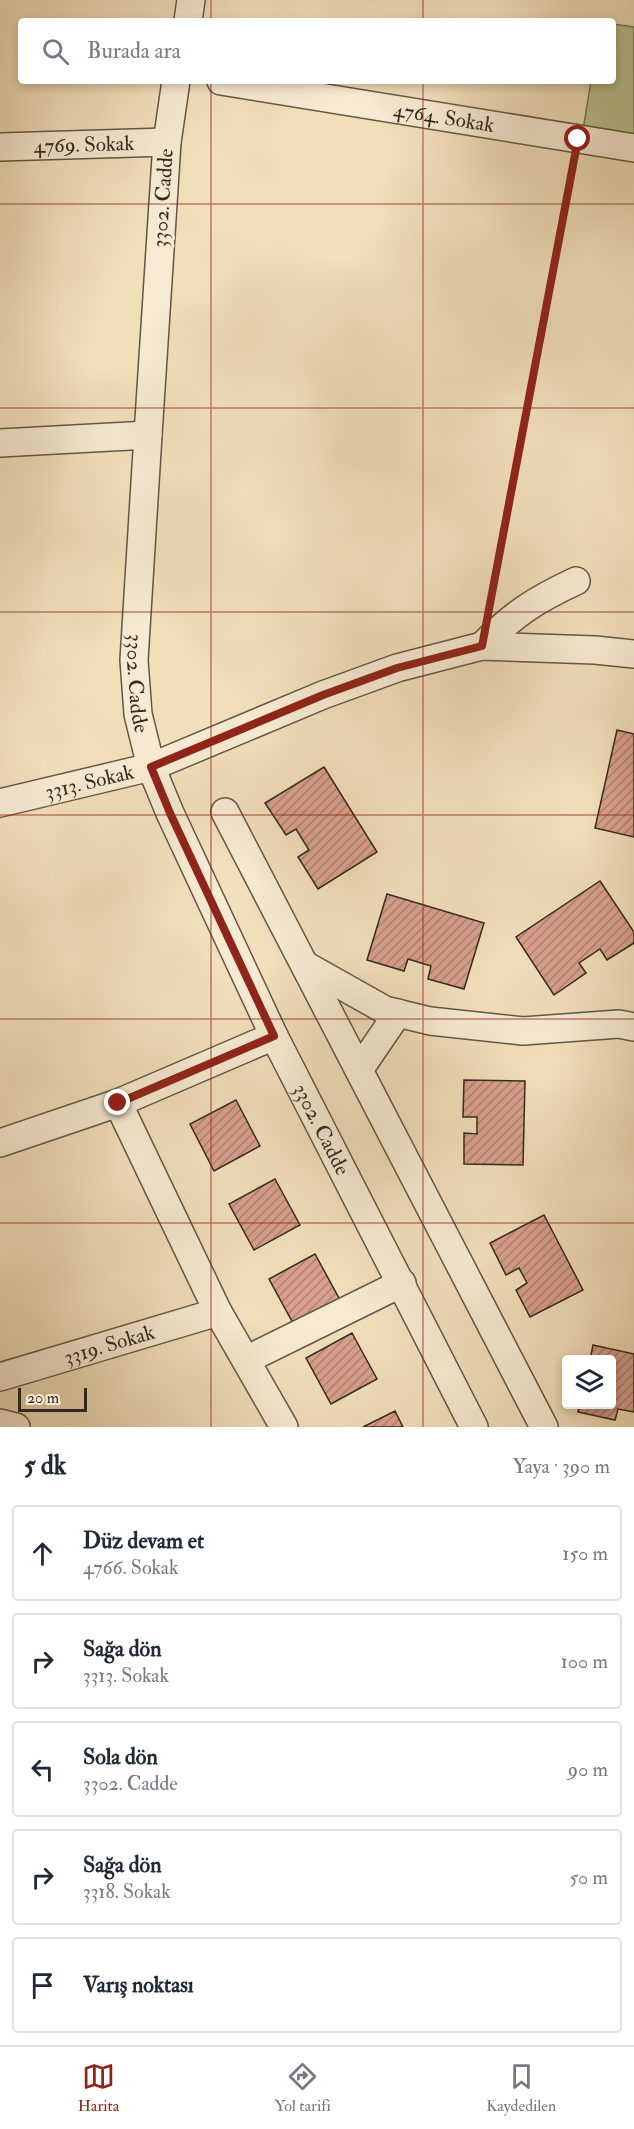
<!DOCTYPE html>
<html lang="tr">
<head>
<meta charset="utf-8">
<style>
	body { margin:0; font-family:"IM FELL Double Pica",serif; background:#f2f2f3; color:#1f2937 }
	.controls { position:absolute; right:18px; bottom:18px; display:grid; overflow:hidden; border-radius:6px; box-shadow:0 3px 9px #0003 }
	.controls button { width:54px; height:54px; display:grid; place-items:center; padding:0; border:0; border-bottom:2px solid #e0e1e3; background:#fff; color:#1f2937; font:30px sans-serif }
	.scale { position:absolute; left:18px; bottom:15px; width:69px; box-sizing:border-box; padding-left:6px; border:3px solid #352821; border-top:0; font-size:16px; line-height:21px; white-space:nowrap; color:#352821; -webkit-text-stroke:4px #f6ead2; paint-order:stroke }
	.stop { position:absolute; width:18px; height:18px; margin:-14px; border:4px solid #8f2418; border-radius:50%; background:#fff }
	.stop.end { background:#8f2418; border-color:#fff; box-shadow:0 2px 6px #0008 }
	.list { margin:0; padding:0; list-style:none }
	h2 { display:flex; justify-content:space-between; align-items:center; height:78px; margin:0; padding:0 24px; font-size:26px }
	h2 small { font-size:20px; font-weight:400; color:#747a83 }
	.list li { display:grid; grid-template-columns:39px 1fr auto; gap:18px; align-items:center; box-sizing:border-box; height:96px; margin:0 12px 12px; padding:0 12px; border:2px solid #e0e1e3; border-radius:6px }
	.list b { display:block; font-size:22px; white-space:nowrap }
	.list p { margin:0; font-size:20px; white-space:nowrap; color:#747a83 }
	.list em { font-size:20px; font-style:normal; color:#747a83 }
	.icon { flex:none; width:33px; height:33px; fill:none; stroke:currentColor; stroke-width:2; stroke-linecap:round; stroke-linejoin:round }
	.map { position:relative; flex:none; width:634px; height:1427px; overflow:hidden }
	.search { position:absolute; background:#fff; box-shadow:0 3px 9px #0003; left:18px; right:18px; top:18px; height:66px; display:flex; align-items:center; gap:15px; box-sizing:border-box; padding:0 21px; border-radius:6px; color:#747a83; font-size:22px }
	.sheet { height:618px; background:#fff }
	nav { display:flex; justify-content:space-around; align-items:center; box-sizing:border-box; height:84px; border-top:2px solid #e0e1e3; background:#fff; font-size:16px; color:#747a83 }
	nav a { display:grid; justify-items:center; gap:3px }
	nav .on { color:#8f2418 }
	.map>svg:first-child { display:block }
	.pitch { fill:#b9c290; stroke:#777558; stroke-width:1.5 }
	.building { fill:url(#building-hatch); stroke:#352821; stroke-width:1.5 }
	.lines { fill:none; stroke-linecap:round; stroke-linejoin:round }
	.minor-casing { stroke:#645647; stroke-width:30 }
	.path { stroke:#352821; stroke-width:4; stroke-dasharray:4.5 3; stroke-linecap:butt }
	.minor { stroke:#f6ead2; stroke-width:27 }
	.route { stroke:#8f2418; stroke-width:8 }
	.grid { fill:none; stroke:#8f2418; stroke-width:1.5; stroke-opacity:0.55 }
	.labels { text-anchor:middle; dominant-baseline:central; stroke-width:6; stroke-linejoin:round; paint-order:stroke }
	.street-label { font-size:21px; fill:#352821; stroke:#f6ead2 }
</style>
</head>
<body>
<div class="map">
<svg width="634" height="1427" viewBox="0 0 634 1427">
	<defs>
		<pattern id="building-hatch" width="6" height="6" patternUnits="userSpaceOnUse" patternTransform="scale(1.5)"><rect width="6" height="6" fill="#d8a08d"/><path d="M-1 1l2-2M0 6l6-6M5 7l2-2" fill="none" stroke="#b08273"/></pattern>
	</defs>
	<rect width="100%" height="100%" fill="#f1dfba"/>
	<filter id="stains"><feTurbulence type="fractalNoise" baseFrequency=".00333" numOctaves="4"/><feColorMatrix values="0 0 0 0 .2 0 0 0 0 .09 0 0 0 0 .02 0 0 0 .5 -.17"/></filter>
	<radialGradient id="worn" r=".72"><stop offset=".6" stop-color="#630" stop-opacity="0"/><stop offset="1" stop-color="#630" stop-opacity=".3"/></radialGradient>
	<!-- pitch -->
	<path class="pitch" d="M613,24L634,27V138L583,130L591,81H613Z"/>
	<!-- building -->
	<path class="building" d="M617,730L634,734V837L595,828Z
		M324,767L377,852L318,889L298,857L309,850L296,829L286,835L265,803Z
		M600,881L634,932V943L607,960L600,949L579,963L586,973L554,995L516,937Z
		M387,894L484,923L464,989L428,979L431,966L408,959L404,971L367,960Z
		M464,1080L525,1081L523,1165L464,1164V1133L477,1134V1117H463Z
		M236,1100L260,1146L214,1171L190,1124Z
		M275,1179L300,1225L254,1250L229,1204Z
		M544,1215L583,1290L530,1317L516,1290L527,1283L519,1268L506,1275L490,1243Z
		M315,1254L340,1300L294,1325L269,1279Z
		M352,1333L377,1379L331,1404L306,1358Z
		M593,1345L634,1354V1412L618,1409L615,1420L578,1412L580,1404H612V1360H590Z
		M395,1411L403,1427H363Z"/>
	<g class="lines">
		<defs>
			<g id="minor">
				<path d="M188,21L191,0"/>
				<path id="s1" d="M176,81L167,142L148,435L134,660L138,714L151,767L170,813L274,1036L474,1427"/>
				<path id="s2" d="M221,81L634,148"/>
				<path id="s3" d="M0,147L167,142"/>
				<path d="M0,443L148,435"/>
				<path d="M482,646C514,614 535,600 576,581"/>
				<path id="s4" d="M0,803L151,767L323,695L397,668L482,646L595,650L634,654"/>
				<path d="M225,812L544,1427"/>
				<path d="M305,965L385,1010L430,1021L523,1031L619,1024L634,1027"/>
				<path d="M359,1070L398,1013"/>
				<path d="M118,1103L218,1312L284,1427"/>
				<path d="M0,1143L118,1103L274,1036"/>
				<path d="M246,1360L402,1283"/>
				<path id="s5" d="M0,1377L218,1312"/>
				<path d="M0,1423L16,1427"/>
			</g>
		</defs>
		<!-- minor casing -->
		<use href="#minor" class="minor-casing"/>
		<!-- path -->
		<path class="path" d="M490,604L573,161"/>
		<!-- minor -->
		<use href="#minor" class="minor"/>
	</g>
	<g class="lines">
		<!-- route -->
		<path class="route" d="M118,1103L274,1036L170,813L151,767L323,695L397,668L482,646L578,139"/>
	</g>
	<!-- grid -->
	<path class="grid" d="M211,0V21M423,0V21M211,81V1427M423,81V1427M0,204H634M0,408H634M0,612H634M0,815H634M0,1019H634M0,1223H634"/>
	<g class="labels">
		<!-- street labels -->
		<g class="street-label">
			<text stroke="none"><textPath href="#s2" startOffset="226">4764. Sokak</textPath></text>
			<text stroke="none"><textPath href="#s3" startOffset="84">4769. Sokak</textPath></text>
			<text transform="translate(163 198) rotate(-86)">3302. Cadde</text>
			<text stroke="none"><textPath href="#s1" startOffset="604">3302. Cadde</textPath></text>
			<text stroke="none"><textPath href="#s4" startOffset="92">3313. Sokak</textPath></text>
			<text stroke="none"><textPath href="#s1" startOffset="1090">3302. Cadde</textPath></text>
			<text stroke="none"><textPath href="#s5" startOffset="114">3319. Sokak</textPath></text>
		</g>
	</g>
	<rect width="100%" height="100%" filter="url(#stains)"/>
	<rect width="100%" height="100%" fill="url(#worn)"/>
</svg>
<div class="controls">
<button><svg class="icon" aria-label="layers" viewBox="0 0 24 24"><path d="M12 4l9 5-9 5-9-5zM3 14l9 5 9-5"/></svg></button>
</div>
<div class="scale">20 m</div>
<div class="stop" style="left:578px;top:139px"></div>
<div class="stop end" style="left:118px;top:1103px"></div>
<div class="search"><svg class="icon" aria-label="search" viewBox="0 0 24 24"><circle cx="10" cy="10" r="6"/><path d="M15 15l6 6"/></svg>Burada ara</div>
</div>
<section class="sheet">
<h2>5 dk<small>Yaya · 390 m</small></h2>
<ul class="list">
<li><svg class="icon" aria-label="ahead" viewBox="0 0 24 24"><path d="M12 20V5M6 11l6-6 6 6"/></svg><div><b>Düz devam et</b><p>4766. Sokak</p></div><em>150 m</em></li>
<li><svg class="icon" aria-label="right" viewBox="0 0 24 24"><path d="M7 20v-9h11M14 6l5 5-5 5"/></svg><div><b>Sağa dön</b><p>3313. Sokak</p></div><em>100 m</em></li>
<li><svg class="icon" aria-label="left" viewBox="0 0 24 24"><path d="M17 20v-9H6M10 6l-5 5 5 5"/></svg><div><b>Sola dön</b><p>3302. Cadde</p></div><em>90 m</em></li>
<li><svg class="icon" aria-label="right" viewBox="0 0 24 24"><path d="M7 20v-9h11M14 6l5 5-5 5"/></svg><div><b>Sağa dön</b><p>3318. Sokak</p></div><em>50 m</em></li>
<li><svg class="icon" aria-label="arrive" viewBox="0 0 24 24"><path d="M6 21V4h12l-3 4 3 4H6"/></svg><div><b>Varış noktası</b></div></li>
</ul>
</section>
<nav>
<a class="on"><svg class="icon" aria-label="map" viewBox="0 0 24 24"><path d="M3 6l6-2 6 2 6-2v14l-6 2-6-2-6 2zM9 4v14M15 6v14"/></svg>Harita</a>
<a><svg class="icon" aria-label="directions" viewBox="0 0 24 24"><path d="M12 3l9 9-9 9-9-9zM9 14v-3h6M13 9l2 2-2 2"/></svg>Yol tarifi</a>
<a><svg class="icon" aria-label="saved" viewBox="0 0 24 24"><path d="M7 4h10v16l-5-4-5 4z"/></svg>Kaydedilen</a>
</nav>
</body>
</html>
